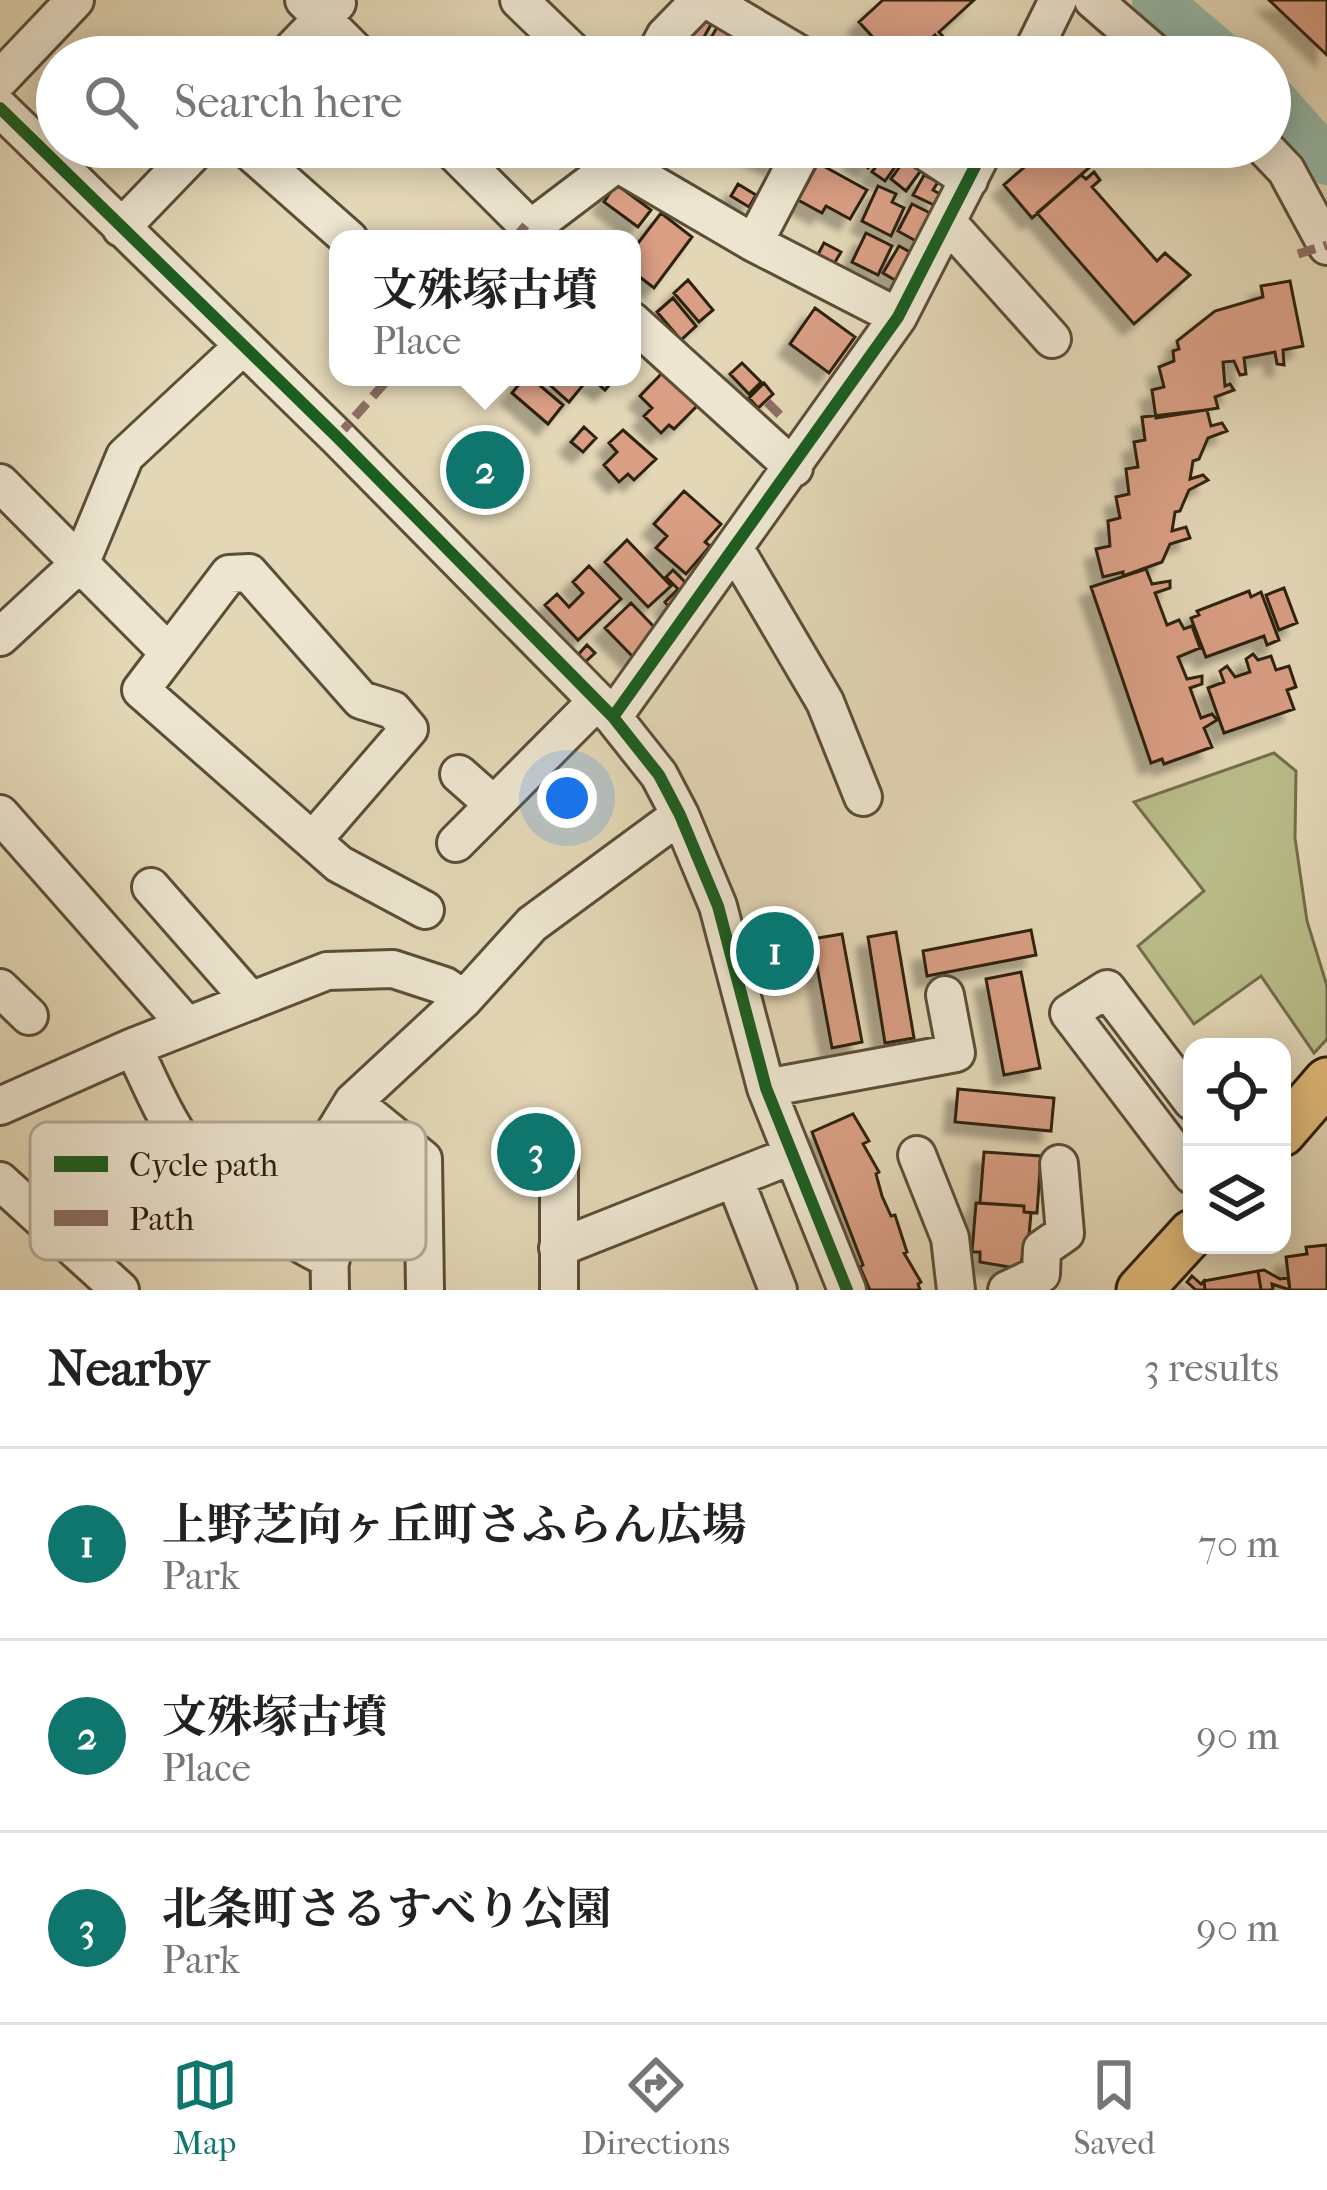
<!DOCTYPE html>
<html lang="en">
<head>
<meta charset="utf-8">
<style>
	body { margin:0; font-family:"IM FELL French Canon","Noto Serif JP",serif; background:#f6f6f6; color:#222 }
	.controls { position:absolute; right:36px; bottom:36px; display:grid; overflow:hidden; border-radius:24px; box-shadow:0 6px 30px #0003 }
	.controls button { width:108px; height:108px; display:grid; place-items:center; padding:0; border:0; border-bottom:3px solid #e0e0e0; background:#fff; color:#222; font:60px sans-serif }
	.you { position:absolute; left:567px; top:798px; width:42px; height:42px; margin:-30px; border:9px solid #fff; border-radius:50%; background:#1a73e8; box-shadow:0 0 0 18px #1a73e833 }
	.badge { display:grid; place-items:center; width:78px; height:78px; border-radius:50%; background:#0f766e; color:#fff; font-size:39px; font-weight:700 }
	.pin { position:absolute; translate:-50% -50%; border:6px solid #fff; box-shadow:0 3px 12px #0006 }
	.popup { position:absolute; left:329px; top:230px; width:312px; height:156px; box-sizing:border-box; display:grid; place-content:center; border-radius:24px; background:#fff; filter:drop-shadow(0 3px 9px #0005); font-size:39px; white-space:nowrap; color:#767676 }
	.popup b { font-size:45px; color:#222 }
	.popup::after { content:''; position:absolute; left:50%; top:100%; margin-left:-24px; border:24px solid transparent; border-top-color:#fff }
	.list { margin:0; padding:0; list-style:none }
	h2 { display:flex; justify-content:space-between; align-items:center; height:156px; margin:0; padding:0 48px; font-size:51px }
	h2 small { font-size:39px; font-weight:400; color:#767676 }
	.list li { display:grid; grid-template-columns:78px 1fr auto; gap:36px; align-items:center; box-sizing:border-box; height:192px; padding:0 48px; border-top:3px solid #e0e0e0 }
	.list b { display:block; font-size:45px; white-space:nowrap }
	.list p { margin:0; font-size:39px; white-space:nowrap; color:#767676 }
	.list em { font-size:39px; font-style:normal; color:#767676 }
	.icon { flex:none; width:66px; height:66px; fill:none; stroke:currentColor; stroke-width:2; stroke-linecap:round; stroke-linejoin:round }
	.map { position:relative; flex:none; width:1327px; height:1290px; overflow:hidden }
	.search { position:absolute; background:#fff; box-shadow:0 6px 30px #0003; left:36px; right:36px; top:36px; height:132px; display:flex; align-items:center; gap:30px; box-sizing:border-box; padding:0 42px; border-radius:66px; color:#767676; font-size:45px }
	.sheet { height:732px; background:#fff }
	nav { display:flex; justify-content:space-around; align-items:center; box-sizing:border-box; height:168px; border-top:3px solid #e0e0e0; background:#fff; font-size:33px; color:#767676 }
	nav a { display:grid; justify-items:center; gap:6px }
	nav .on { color:#0f766e }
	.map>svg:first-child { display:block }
	.green { fill:#b9bd8a; stroke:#746e4c; stroke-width:3 }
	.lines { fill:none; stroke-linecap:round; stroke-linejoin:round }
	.river { stroke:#96baaa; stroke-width:48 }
	.building { fill:#d99e84; stroke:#2e200d; stroke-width:3; filter:url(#shadow) }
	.minor-casing { stroke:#5b4e37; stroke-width:42 }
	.major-casing { stroke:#2e200d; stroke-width:51 }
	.minor { stroke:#ede5d0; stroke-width:36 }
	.major { stroke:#e2bc7b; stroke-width:45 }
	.quiet { stroke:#8d6e63; stroke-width:9; stroke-dasharray:18 9; stroke-linecap:butt }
	.cycleway-casing { stroke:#ede5d0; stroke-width:20 }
	.cycleway { stroke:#1b5e20; stroke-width:12 }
	.key { fill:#ede5d0; stroke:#b4aa96; stroke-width:3 }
	.key-label { font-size:33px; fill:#2e200d }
</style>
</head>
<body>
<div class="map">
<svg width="1327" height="1290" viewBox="0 0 1327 1290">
	<defs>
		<filter id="shadow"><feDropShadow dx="-11" dy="11" stdDeviation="3" flood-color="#0004"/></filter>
	</defs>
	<rect width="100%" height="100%" fill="#e3d7b6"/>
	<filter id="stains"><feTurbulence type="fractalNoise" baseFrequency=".00167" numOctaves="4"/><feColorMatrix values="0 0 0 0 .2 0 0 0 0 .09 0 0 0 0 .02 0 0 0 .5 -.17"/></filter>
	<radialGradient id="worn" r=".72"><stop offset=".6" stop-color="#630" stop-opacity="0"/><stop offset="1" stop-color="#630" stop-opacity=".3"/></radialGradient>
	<!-- green -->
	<path class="green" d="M1274,753L1296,771L1295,838L1307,921L1327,986V1039L1314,1053L1261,976L1194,1024L1138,946L1204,891L1134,802Z
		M799,932L805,966L753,975L745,940L759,935Z
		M523,1135L562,1148L567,1166L553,1157L505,1159Z"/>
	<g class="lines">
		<!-- river -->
		<path class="river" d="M1156,0L1223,57
			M1270,97L1327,161"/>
	</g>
	<!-- building -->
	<path class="building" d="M883,0H974L939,32L946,40L942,44L935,35L911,57H891L859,22Z
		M1269,0H1327V55Z
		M699,13L713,21L700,44L685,35Z
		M719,24L737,34L723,57L705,48Z
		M742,37L754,44L746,57H730Z
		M740,147H784L777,164Z
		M862,147H883L868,168L854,158Z
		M890,147L904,154L885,181L872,172Z
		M1047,147H1074L1091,166L1032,218L1004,185Z
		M906,158L922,169L906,191L891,179Z
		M818,163L867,190L850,219L826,206L822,213L798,200Z
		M1094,172L1100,180L1092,187L1157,261L1165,253L1190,275L1134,324L1037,213L1081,175L1086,179Z
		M924,175L938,182L933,190L940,194L934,205L913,195Z
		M616,184L651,210L638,227L604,202Z
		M738,184L756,195L749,207L731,196Z
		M878,186L896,194L892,202L904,208L891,236L862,221Z
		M912,204L938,217L923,245L898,231Z
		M661,213L692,237L654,288L632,271V251Z
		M866,233L892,246L878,275L852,262Z
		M824,243L841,252L832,267L816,258Z
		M899,246L919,257L903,285L883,273Z
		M688,280L713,310L699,322L674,293Z
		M1290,281L1303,346L1283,350L1284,365L1277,364L1275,352L1244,358L1246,374L1240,375L1234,361L1223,362L1225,386L1230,384L1234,390L1215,397L1218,408L1156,418L1152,390L1164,387L1159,367L1174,361L1173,351L1179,349L1177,341L1215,311L1263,297L1261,286Z
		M673,298L696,326L681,340L657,312Z
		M815,308L855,337L829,373L790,344Z
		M742,363L761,382L749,394L730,374Z
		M663,372L698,405L674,429L669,425L661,433L644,416L652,408L640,396Z
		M525,377H530L563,405L548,424L512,393Z
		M541,377H576L584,384L569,402Z
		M590,377H616L605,390Z
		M764,383L773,394L758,408L749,398Z
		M1207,410L1211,426L1222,423L1227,431L1208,438L1199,459L1193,461L1190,479L1203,475L1208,480L1189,490L1180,511L1175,512L1172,531L1186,527L1190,538L1170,544L1162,562L1123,576V572L1103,577L1096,549L1110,546L1108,521L1120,518L1116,497L1129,494L1126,469L1138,467L1134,442L1145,440L1142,417Z
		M584,427L596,438L583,452L571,442Z
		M623,430L656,459L634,480L628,474L619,482L604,465L617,452L609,443Z
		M684,491L721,524L705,542L710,546L686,574L656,548L667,536L654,524Z
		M627,540L671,586L648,607L605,562Z
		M589,566L621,599L578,640L545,605L557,594L569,607L583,593L573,582Z
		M1146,569L1152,584L1170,581V588L1155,593L1167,625L1179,620L1184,629L1192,626L1200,648L1178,657L1187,679L1202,676V684L1190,688L1201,718L1212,714L1217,720L1204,728L1212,747L1164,764L1162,759L1151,763L1091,587Z
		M673,570L692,589L671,609L665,602L678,589L666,577Z
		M1284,588L1297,623L1279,630L1266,595Z
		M1249,591L1251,597L1261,592L1279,640L1267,645L1264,636L1206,657L1191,618L1199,615L1197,611Z
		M631,603L659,632L633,657L605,628Z
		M587,645L595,653L582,665L575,658Z
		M1253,654L1258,660L1271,656L1276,670L1289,666L1296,687L1287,690L1294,709L1224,733L1208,688L1224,682L1220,671L1227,666L1235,677L1250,672L1246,659Z
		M1031,930L1036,955L927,976L923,951Z
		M896,932L914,1038L885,1043L868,937Z
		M842,934L862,1042L832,1048L812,939Z
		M1021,972L1040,1068L1004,1075L986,979Z
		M958,1089L1054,1098L1051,1131L955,1122Z
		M853,1114L869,1141L863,1144L879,1172L876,1174L882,1196L891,1216L895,1215L907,1252L904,1253L921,1282L918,1284L920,1290H870L860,1267L863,1265L812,1132Z
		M984,1152L1041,1156L1037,1213L1024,1212V1206L980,1203Z
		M976,1203L1024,1206V1212L1031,1213L1027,1258L1022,1257L1021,1269L980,1262V1252H972Z
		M1327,1245V1290H1290L1286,1257L1307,1254L1306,1247Z
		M1264,1270L1280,1279L1288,1278L1290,1290L1272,1284L1273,1290H1261L1258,1271Z
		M1258,1271L1261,1290H1205L1204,1281Z
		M1192,1276L1201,1284L1204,1281L1205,1290H1196L1187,1282Z"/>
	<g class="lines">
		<defs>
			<path id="minor" d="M304,0L361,57
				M519,0L578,57
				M708,0L804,57
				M1093,0L1159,57
				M285,57L337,3
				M654,57L665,36L700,0
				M1030,57L1058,0
				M0,79L75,0
				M0,108L337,437L613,717L659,775L680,815L718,906L766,1088L847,1290
				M245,147L349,239
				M449,147L541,239
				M919,147L969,180
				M1264,147L1286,170L1327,246
				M617,163L754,243L898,317
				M949,224L1052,339
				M121,228L199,147
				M530,229L617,163L623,147
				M754,243L804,147
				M632,321L794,468
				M0,483L169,653L141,690L339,864L425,910
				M735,549L825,702L863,797
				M0,637L81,562L125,456L241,348
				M169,653L229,574L249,573L361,700L393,710L409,729L313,840
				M613,717L898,317L985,147
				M459,774L494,805
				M0,814L187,1026
				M456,843L597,701
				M151,887L251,1001
				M0,988L29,1016
				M133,1047C148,1077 161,1111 180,1138C208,1178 287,1242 331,1259
				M766,1088L956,1053L945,995
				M1192,1101L1107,989L1069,1013L1192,1175
				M353,1102L423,1159L425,1290
				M0,1106L133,1047L327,971L393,969L445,986L464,999
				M917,1155L950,1238L956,1290
				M735,1180L778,1290
				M0,1181L120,1290
				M558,1248L793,1155
				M330,1290L328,1168L331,1138L353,1102L464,999L532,924L680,815
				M559,1290V1166
				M1007,1290L1041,1274L1042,1249L1065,1233L1059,1164"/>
			<path id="major" d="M1282,1133L1327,1081
				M1140,1290L1192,1233"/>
		</defs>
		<!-- minor casing -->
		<use href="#minor" class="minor-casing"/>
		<!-- major casing -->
		<use href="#major" class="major-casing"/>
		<!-- minor -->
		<use href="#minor" class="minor"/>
		<!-- major -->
		<use href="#major" class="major"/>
		<!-- quiet -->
		<path class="quiet" d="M514,239L526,225
			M1298,254L1327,245
			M767,402L781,416
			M337,437L390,377"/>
		<defs>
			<path id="cycleway" d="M0,108L337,437L613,717L659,775L680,815L718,906L766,1088L847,1290
				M613,717L898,317L985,147"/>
		</defs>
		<!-- cycleway casing -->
		<use href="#cycleway" class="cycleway-casing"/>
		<!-- cycleway -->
		<use href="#cycleway" class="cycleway"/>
	</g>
	<!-- legend -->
	<rect x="30" y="1122" width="396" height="138" rx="18" class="key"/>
	<rect x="54" y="1156" width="54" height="16" fill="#1b5e20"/>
	<rect x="54" y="1210" width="54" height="16" fill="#8d6e63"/>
	<g class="key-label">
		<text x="129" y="1176">Cycle path</text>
		<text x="129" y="1230">Path</text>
	</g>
	<rect width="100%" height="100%" filter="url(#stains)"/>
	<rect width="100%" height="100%" fill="url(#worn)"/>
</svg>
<div class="controls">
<button><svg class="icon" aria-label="locate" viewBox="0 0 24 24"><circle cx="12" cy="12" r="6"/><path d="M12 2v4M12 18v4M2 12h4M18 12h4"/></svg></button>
<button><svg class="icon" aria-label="layers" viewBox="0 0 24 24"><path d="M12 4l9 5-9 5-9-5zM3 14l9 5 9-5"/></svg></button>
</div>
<div class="you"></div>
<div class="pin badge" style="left:775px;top:951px">1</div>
<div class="pin badge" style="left:485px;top:470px">2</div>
<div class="popup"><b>文殊塚古墳</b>Place</div>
<div class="pin badge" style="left:536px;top:1152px">3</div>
<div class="search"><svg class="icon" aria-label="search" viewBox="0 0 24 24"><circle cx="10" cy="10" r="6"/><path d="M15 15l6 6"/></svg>Search here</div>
</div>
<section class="sheet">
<h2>Nearby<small>3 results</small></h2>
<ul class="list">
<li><span class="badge">1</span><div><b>上野芝向ヶ丘町さふらん広場</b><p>Park</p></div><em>70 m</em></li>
<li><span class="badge">2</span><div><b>文殊塚古墳</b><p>Place</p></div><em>90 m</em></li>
<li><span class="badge">3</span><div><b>北条町さるすべり公園</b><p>Park</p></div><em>90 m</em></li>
</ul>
</section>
<nav>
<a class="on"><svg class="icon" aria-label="map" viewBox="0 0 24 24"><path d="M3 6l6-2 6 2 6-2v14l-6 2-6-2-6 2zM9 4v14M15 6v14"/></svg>Map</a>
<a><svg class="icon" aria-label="directions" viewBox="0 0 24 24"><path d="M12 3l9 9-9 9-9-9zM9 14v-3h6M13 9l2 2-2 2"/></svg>Directions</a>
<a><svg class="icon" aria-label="saved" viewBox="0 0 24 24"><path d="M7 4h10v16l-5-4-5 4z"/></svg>Saved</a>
</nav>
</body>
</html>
